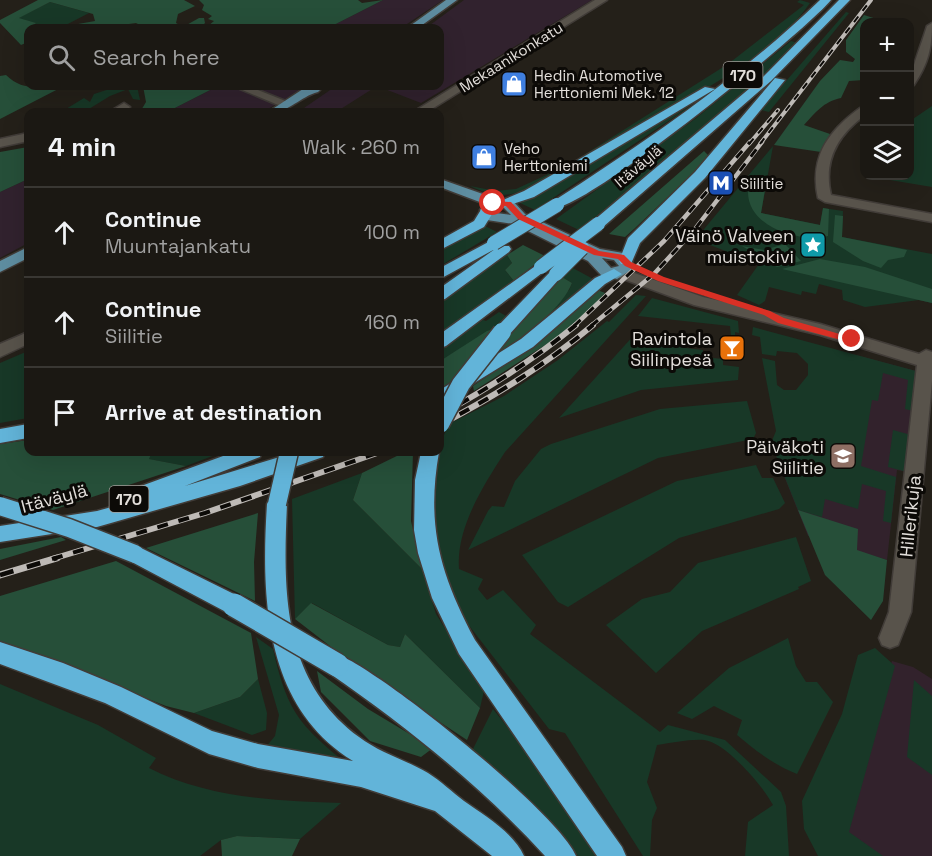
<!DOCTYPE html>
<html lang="en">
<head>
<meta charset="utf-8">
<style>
	body { margin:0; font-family:"Space Grotesk",sans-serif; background:#282521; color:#f1f3f6 }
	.controls { position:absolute; right:18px; top:18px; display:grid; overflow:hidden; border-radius:12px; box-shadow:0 6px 24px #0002 }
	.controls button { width:54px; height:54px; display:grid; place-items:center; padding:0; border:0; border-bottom:2px solid #393733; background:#1b1813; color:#f1f3f6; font:30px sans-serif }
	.stop { position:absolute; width:18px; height:18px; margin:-14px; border:4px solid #d93025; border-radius:50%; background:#fff }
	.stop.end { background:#d93025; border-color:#fff; box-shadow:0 2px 6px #0008 }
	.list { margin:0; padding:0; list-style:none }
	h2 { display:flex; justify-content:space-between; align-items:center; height:78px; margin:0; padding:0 24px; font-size:26px }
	h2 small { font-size:20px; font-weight:400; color:#a0a0a0 }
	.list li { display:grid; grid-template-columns:39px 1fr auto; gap:18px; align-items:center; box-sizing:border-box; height:90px; padding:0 24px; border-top:2px solid #393733 }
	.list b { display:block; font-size:22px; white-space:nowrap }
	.list p { margin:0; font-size:20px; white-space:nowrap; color:#a0a0a0 }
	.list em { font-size:20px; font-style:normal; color:#a0a0a0 }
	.icon { flex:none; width:33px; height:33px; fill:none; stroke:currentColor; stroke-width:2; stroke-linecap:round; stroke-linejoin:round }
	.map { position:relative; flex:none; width:932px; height:856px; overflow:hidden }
	.search { position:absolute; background:#1b1813; box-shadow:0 6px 24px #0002; left:24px; top:24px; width:420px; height:66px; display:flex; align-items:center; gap:15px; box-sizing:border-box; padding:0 21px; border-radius:12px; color:#a0a0a0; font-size:22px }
	.panel { position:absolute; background:#1b1813; box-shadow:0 6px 24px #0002; left:24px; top:108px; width:420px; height:348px; border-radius:12px }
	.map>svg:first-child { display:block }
	.industrial { fill:#31222e }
	.education { fill:#32222c }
	.green { fill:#183827 }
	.forest { fill:#264f39 }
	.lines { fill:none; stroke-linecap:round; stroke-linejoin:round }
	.minor-casing { stroke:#413c38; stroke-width:3 }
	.major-casing { stroke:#413c38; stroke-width:3 }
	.highway-casing { stroke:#413c38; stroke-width:3 }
	.minor { fill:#58534b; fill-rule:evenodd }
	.major { fill:#5e8da0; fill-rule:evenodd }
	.highway { fill:#62b4d9; fill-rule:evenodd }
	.rail-far3-casing { stroke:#bebab6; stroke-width:4 }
	.rail-far2-casing { stroke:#bebab6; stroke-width:4.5 }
	.rail-far1-casing { stroke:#bebab6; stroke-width:6 }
	.rail-casing { stroke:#bebab6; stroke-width:7 }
	.rail-far3 { stroke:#0c0a07; stroke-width:2; stroke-dasharray:7; stroke-linecap:butt }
	.rail-far2 { stroke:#0c0a07; stroke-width:3; stroke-dasharray:9; stroke-linecap:butt }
	.rail-far1 { stroke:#0c0a07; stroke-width:4; stroke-dasharray:11; stroke-linecap:butt }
	.rail { stroke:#0c0a07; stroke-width:4.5; stroke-dasharray:14; stroke-linecap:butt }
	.highway-bridge-far2-casing { stroke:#413c38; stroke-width:16; stroke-linecap:butt }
	.highway-bridge-far1-casing { stroke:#413c38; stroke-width:21; stroke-linecap:butt }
	.highway-bridge-casing { stroke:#413c38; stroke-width:26; stroke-linecap:butt }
	.highway-bridge-far2 { stroke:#62b4d9; stroke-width:14 }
	.highway-bridge-far1 { stroke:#62b4d9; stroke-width:18 }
	.highway-bridge { stroke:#62b4d9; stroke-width:23 }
	.route { fill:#d93025 }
	.labels { text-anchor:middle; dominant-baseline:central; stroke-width:6; stroke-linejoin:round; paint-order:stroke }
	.far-street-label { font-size:15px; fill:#e3dfdb; stroke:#0c0a07 }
	.far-poi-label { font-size:15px; fill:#e3dfdb; stroke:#0c0a07; text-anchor:start }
	.shield { fill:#0c0a07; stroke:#a29f9b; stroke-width:1.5 }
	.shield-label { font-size:16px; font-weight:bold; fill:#e3dfdb }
	.poi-label { font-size:18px; fill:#e3dfdb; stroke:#0c0a07; text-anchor:end }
	.street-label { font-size:18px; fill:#e3dfdb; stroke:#0c0a07 }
</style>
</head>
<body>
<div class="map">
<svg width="932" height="856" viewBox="0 0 932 856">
	<rect width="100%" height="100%" fill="#242019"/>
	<!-- industrial -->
	<path class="industrial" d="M383,0H443L401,28H328Z
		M464,0H592L421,103L377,86L336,112H311L304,108L336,86H440V28H426Z
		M218,86H307L263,112H167Z
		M28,179V243L0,258V192Z"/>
	<!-- education -->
	<path class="education" d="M833,349L916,371L907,472L897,470L887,560L808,536L771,443Z
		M892,661L913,667L932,679V856H854L825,835Z"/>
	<!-- green -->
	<path class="green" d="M800,0L810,3C776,52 707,88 656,117C617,139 578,161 539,183C510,197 500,200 470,186L496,191L516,189L568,165L728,64L804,5L797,2Z
		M50,2L89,13L64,26L78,24L74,28H38L35,23L18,18Z
		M846,12L849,13L769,112L761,110Z
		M791,41L798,43L724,112L579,230L556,219L695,119Z
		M119,86H137L140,100L133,99L128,89L110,96L84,112H61L84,98L90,102L94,94Z
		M697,102L535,210L518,202L531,197Z
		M932,106V187L866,176H910V121Z
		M773,146L761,213L820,225L823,208L843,211L842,237L932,254V303L919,300L865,307L843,300L842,290L819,284L816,294L802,291L801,295L769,287L765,301L759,305L737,295L759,264L710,245L700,234Z
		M483,225L497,232L440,266V250Z
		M507,255L512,263L505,270L514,281L442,333L440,302Z
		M571,267L595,280L498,361L493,353L505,354L569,290L572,283L562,277Z
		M636,295L646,296L505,452C483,486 456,528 459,569L483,579L478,589L487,600L503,590L536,625L530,634L660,732L668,725L725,740L781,792L786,806L789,856H745L748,822L773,805C764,787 724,741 704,740C689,739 672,743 657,745L647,782L657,808L652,820L650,856H643L565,733L549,729L450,601L432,547L433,460L436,452H440V444L449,424L504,396L558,360L607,321L609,322Z
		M652,298L738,321L739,333L735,332V336H731L730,326L638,316Z
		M499,312L508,317C491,334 461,348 440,361V351L483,320L486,321Z
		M753,327L916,371L913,411L905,409L908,380L883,373L878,401L872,400L861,466L896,477L891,523L883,521L886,491L862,484L858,509L825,499L822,517L798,510L771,443L776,431L762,358L775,361L777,385L784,390H796L808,375V364L797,353L777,351L776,356L762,354L760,337L752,335Z
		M635,334L686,341V348L703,350V357L723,359V365L739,367L738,380L641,390L559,418Z
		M28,351V418L0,423V363Z
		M747,401L756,433L753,439L658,458L468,550L488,511L492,506L504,507L515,481L541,449L551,444L660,409Z
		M893,430L911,435L907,472L888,467Z
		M152,452H223L186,466L148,459Z
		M756,465L762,478H773L785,503L779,509L679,538L568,607L558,602L522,555L677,481Z
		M362,473L353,500L422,569L436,614L484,691L480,708L405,634L400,647L388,645L312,603L295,619L292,499Z
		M796,537L811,581L798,587L799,589L702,631L656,673L606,625L642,599L670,592L698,563Z
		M256,637L273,649C287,710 298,724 346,763L265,748L275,736L279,715Z
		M788,638L796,666L806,682H817L833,702L797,774C774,765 756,751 737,735L742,720L714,706L692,719L677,713L729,668Z
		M875,648L895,666L849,832L883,856H818L804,829L802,801L842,714L858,655Z
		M258,679L267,713L266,730L252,735L194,713L240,697Z
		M914,680L932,696V775L907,757Z
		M0,684L98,725L156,758L149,768C207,798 277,801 341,803L300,839L237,836L221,840L200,856H0Z
		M493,709L550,781L602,856H578L560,835L472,751Z"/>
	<!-- forest -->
	<path class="forest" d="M38,0H184L195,6L178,14L176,23L183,27L199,18H204L205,23L200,28H139L140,25L136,23L100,28H74L78,24L95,21L93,14L50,2L19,18L36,23L34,25L38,28H28V42L21,45L0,23V20Z
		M199,0H358L362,3L383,0L328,28L212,27L208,26L214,21L208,19L212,16L202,10L204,5Z
		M864,15L883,21L864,22V80L849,81L841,98C823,102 816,112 804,125L830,134L821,152L774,145L820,81L840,60L853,62L855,59L846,52V40Z
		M6,75C24,93 41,85 64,86L0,119V76Z
		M143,86L195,88L218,86L167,112H140L146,102Z
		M28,147V179L0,192V152Z
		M704,151L710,157L634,229L625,237L609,234Z
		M767,178L761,213L820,225L823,208L829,209L828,236C799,243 747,227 748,191L759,180Z
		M835,215L843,216L842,237L907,250L904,257L888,260L881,268L863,261L833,242Z
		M785,244L801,261L777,267L742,246L764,250Z
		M523,245L545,256L514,281L505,270L512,263L507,255Z
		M820,259L865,267L932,289V303L782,269Z
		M562,277L572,283C563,307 525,335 505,354L493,353Z
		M595,289L605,293L575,326L474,391L473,386L512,359Z
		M497,328L450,385L440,390V361L487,331Z
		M28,440V452H152L149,459L186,466L53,510L0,494V444Z
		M405,452H413L411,521L422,569L353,500L362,473Z
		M798,510L858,529L857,550L887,560L883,601L871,620L825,575Z
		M258,513L254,562L255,601L146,548Z
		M61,537L66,540L0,560V549Z
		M116,561L251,633L258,679L240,697L194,713L166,706L0,641V596Z
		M311,603L388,645L400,647L405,634L480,708L467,740L361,670L295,619Z
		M317,671L368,709L433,748L421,757L370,741L321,692Z
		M237,836L300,839L292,856H222L221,840Z"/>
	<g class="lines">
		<defs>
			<path id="minor" d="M595,0H607L427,112H413Z
				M932,23C932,48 928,64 914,85L910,86C910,71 922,43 927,26Z
				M233,86H248L293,104L283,107Z
				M124,103L130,107C125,114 116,113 109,112Z
				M860,108H864V116C837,136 823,161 831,195L932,214V222L825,202L818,198C809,158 828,131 860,108Z
				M28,133V141L0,147V139Z
				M620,268L703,297L820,324L919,354L926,350L932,352V381L911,612L898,645L890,648L882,645L879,638L889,612L917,365L820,335L694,305L615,276L612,273L615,270Z
				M28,332V344L0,357V344Z"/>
			<path id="major" d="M446,0H457L418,28H407Z
				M314,87L320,90L318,92C299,97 288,114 268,112L303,89Z
				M440,179L497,199L513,201L525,214L600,249L623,253L631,258L634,268L617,279L601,275L588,261L514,224L487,220L480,210L485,204L440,187ZM498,207L504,208L511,215L496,213L494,211ZM602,258L614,260L619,266L611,268Z
				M28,247V258L0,272V261Z"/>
			<path id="highway" d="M820,0H831C805,32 580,215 552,208V202C647,141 739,78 820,0Z
				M839,0H850L771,81L603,227H593V221L763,77Z
				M775,78L785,80L705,178L640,243L631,264H621L619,261L628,238L695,172Z
				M705,87L715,89L534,197L503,207L496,203L524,191Z
				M487,207L494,211L484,227L440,250V240L474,221L482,208Z
				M494,239L499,240V246H509L511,249L509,252L445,299L440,300V288L495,249L440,279V268Z
				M541,262L546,264L548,267L546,270L446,346L440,348V334Z
				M556,269L564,274L561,277L508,336H496L494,332L496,328L551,271Z
				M614,269L622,274L605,284L533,347L440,404V390L521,339L595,278Z
				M28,424V438L0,443V429Z
				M234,452H262L260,457L185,486L296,452H325L323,457L240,486L97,527L0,542V526L97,511L133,501L130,495L133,489Z
				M421,452H439C426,526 440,574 475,640L622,847L626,856H597L459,654L432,598L418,553L414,530L415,480Z
				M277,496L284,498L287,504C283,591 282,680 359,737C380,753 406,760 428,773C441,781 452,792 464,801C484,815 514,833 524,856H492L435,811L361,787L258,768L209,754L105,703L0,664V642L63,663L121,687L212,731L258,744L353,761C264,707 261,597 267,504L270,498Z
				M135,545L242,598L245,605L242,612L234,615L226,612L128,560L125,554L128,548Z
				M337,654C383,672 558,813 576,856H545C481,786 407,727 329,673L326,665L329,657Z"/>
		</defs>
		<!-- minor casing -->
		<use href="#minor" class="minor-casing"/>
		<!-- major casing -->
		<use href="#major" class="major-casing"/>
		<!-- highway casing -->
		<use href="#highway" class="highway-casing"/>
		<!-- minor -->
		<use href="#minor" class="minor"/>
		<!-- major -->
		<use href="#major" class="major"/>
		<!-- highway -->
		<use href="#highway" class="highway"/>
		<defs>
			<path id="rail-far3" d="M749,144L778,110
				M760,144L871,0"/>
			<path id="rail-far2" d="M574,326L664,241L750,142
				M591,326L654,274L695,229L762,142"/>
			<path id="rail-far1" d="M440,415C489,388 533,360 576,325
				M440,425C496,395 544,366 593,325
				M52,559L205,513L380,452"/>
			<path id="rail" d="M0,575L57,558"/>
		</defs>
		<!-- rail-far3 casing -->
		<use href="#rail-far3" class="rail-far3-casing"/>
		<!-- rail-far2 casing -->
		<use href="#rail-far2" class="rail-far2-casing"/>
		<!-- rail-far1 casing -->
		<use href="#rail-far1" class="rail-far1-casing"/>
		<!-- rail casing -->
		<use href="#rail" class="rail-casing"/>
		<!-- rail-far3 -->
		<use href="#rail-far3" class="rail-far3"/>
		<!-- rail-far2 -->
		<use href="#rail-far2" class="rail-far2"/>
		<!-- rail-far1 -->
		<use href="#rail-far1" class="rail-far1"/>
		<!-- rail -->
		<use href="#rail" class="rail"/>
		<defs>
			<path id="highway-bridge-far2" d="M494,243L557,205
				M541,267L598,224
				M556,274L582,248"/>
			<path id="highway-bridge-far1" d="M440,424L461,384L502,332
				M277,504L289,452
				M0,506L69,528L135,554"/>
			<path id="highway-bridge" d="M234,605L337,665"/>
		</defs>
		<!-- highway-bridge-far2 casing -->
		<use href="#highway-bridge-far2" class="highway-bridge-far2-casing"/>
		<!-- highway-bridge-far1 casing -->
		<use href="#highway-bridge-far1" class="highway-bridge-far1-casing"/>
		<!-- highway-bridge casing -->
		<use href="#highway-bridge" class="highway-bridge-casing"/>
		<!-- highway-bridge-far2 -->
		<use href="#highway-bridge-far2" class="highway-bridge-far2"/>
		<!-- highway-bridge-far1 -->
		<use href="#highway-bridge-far1" class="highway-bridge-far1"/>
		<!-- highway-bridge -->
		<use href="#highway-bridge" class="highway-bridge"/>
	</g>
	<!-- route -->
	<path class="route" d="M493,201L511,202L523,215L599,251L624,255L631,262L664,277L770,311L784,318L857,339L852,343L778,323L764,315L658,281L625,266L618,259L594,255L518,219L506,206L490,205Z"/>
	<!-- icons -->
	<defs>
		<symbol id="shop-square" viewBox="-11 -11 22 22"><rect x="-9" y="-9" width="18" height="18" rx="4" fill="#3f7fe0" stroke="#0c0a07"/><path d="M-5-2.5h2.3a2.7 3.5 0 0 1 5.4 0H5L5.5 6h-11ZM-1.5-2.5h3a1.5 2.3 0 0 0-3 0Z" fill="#fff"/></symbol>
		<symbol id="metro-square" viewBox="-11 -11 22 22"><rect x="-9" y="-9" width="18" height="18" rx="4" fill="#1a4fb4" stroke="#0c0a07"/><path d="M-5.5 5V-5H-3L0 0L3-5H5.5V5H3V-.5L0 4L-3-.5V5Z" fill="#fff"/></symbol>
		<symbol id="sight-square" viewBox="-11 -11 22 22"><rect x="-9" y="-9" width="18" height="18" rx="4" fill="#0f9aa8" stroke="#0c0a07"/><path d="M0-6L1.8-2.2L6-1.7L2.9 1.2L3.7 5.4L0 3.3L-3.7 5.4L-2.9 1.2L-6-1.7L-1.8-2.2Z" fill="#fff"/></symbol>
		<symbol id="bar-square" viewBox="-11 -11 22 22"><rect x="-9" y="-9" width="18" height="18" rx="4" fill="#e8710a" stroke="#0c0a07"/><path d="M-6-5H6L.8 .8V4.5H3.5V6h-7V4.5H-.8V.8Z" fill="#fff"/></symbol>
		<symbol id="school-square" viewBox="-11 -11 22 22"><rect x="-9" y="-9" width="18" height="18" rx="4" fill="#8d6e63" stroke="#0c0a07"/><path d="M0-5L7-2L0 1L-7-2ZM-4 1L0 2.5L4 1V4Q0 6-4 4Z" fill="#fff"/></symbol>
	</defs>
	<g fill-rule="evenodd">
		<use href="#shop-square" x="499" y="69" width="30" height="30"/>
		<use href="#shop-square" x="469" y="142" width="30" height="30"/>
		<use href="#metro-square" x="706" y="168" width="30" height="30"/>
		<use href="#sight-square" x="798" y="230" width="30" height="30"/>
		<use href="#bar-square" x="717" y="333" width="30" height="30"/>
		<use href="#school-square" x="828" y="441" width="30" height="30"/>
	</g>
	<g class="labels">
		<!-- far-street labels -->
		<g class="far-street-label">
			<text transform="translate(511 57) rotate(-32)">Mekaanikonkatu</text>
			<text transform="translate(638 166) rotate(-40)">Itäväylä</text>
		</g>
		<!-- far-poi labels -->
		<g class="far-poi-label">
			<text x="534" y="75">Hedin Automotive<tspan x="534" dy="17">Herttoniemi Mek. 12</tspan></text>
			<text x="504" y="148">Veho<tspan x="504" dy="17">Herttoniemi</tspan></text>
			<text x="740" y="183">Siilitie</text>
		</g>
		<!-- shield labels -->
		<g class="shield">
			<rect x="723.5" y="62" width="39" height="26" rx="4.5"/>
			<rect x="109.5" y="486" width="39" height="26" rx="4.5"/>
		</g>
		<g class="shield-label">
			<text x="743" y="75">170</text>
			<text x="129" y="499">170</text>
		</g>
		<!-- poi labels -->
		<g class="poi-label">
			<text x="794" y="235">Väinö Valveen<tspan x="794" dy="21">muistokivi</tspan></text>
			<text x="712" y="338">Ravintola<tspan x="712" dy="21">Siilinpesä</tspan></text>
			<text x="824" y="446">Päiväkoti<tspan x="824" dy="21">Siilitie</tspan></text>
		</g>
		<!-- street labels -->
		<g class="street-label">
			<text transform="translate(54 498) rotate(-15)">Itäväylä</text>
			<text transform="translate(910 516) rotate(-84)">Hillerikuja</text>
		</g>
	</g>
</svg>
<div class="controls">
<button>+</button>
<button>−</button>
<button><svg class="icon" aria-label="layers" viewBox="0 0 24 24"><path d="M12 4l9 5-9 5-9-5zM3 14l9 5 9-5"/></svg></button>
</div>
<div class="stop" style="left:493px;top:203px"></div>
<div class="stop end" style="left:852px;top:339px"></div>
<div class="search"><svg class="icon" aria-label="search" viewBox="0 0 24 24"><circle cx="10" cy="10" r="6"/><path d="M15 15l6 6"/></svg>Search here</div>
<section class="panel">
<h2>4 min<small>Walk · 260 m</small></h2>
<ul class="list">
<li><svg class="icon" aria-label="ahead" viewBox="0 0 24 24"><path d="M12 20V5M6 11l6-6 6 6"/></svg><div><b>Continue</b><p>Muuntajankatu</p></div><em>100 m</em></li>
<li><svg class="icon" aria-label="ahead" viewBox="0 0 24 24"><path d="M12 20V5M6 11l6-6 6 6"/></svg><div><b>Continue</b><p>Siilitie</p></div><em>160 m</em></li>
<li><svg class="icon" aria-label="arrive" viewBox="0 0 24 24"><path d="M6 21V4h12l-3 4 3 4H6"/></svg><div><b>Arrive at destination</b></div></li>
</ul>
</section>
</div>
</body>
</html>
